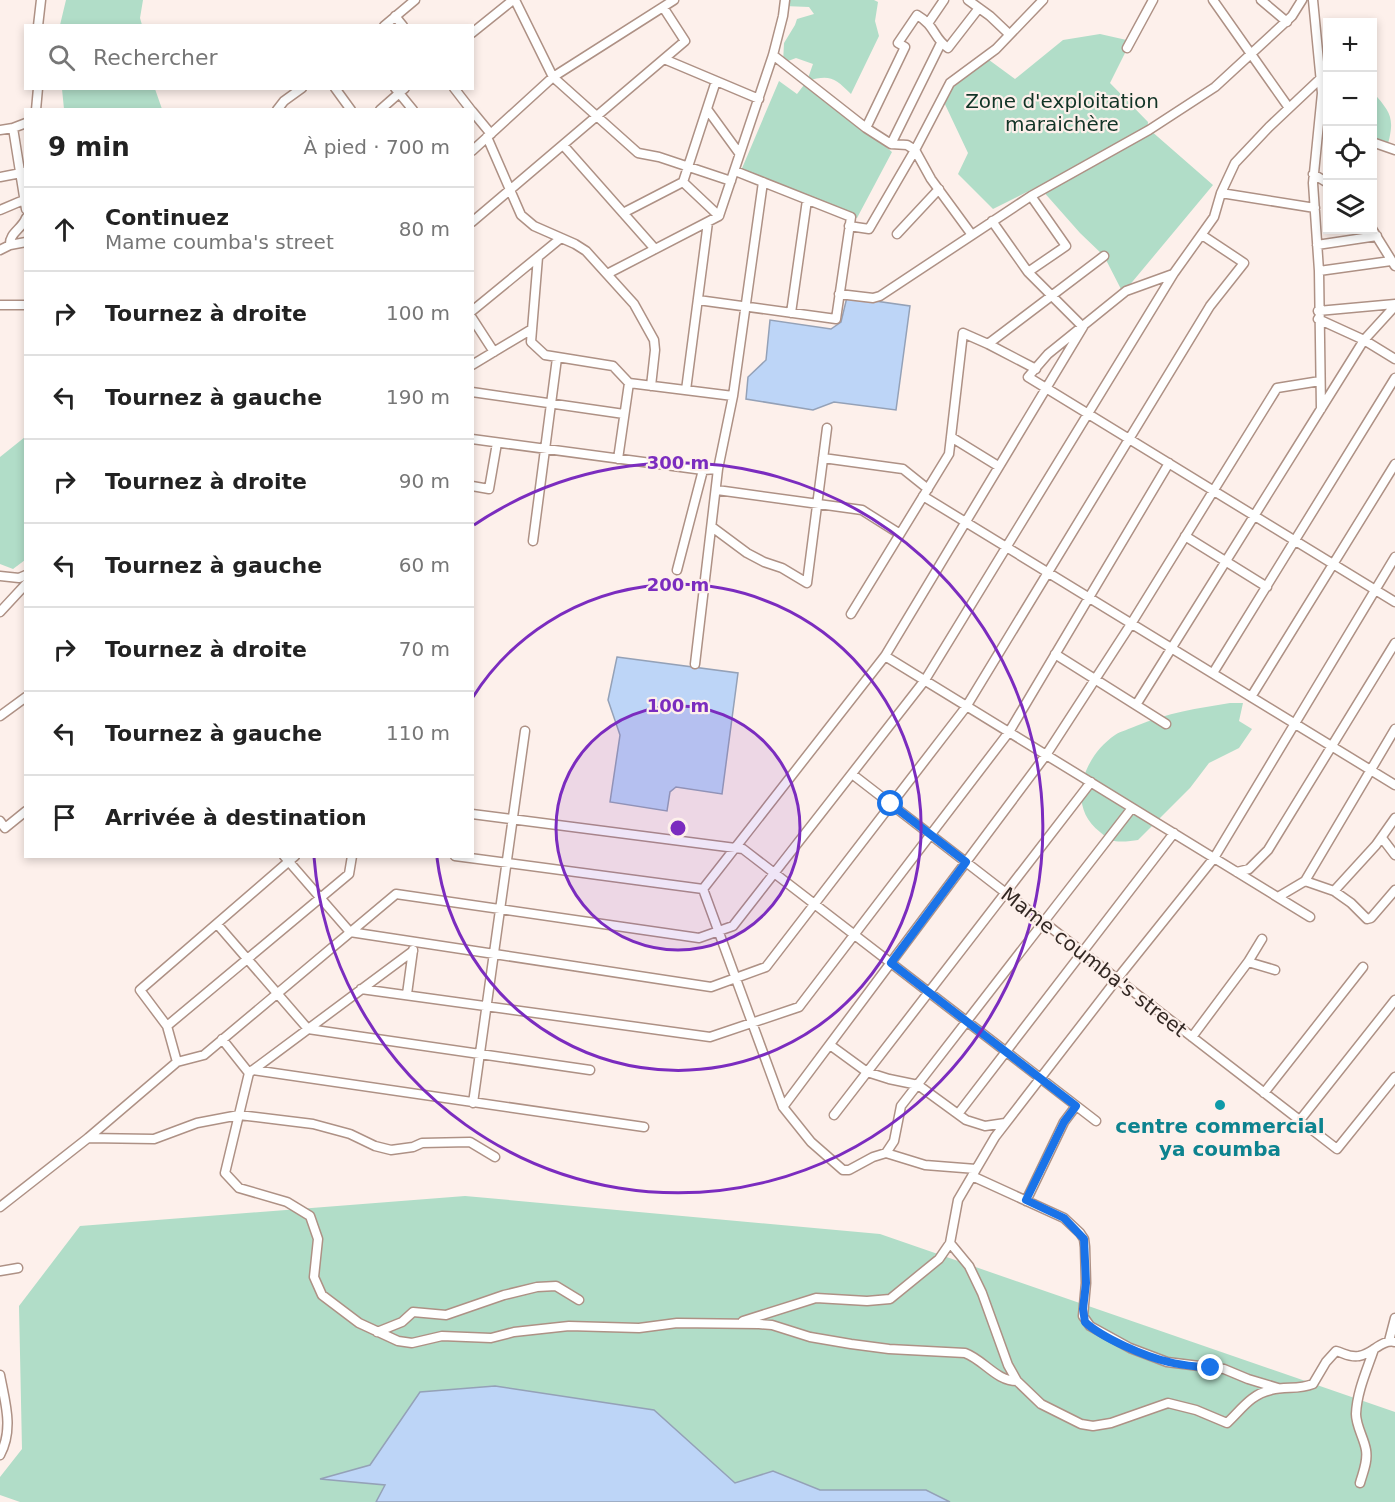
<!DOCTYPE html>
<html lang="fr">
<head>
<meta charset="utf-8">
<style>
	body { margin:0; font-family:"DejaVu Sans",sans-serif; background:#f6f6f6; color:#222 }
	.controls { position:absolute; right:18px; top:18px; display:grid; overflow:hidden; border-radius:0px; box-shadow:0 3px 9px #0003 }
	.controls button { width:54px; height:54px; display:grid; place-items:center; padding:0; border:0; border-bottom:2px solid #e0e0e0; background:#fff; color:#222; font:30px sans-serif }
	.stop { position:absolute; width:18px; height:18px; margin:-14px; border:4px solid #1a73e8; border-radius:50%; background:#fff }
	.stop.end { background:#1a73e8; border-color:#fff; box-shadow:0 2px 6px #0008 }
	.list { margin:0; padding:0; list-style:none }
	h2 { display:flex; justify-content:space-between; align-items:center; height:78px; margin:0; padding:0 24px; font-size:26px }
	h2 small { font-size:20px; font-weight:400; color:#767676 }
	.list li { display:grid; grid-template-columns:39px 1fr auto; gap:18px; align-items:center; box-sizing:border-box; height:84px; padding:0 24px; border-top:2px solid #e0e0e0 }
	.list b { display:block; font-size:22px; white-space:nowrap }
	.list p { margin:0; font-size:20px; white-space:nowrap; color:#767676 }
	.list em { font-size:20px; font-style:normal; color:#767676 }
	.icon { flex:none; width:33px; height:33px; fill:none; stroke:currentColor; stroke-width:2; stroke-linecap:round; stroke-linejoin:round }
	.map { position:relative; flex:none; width:1395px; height:1502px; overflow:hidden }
	.search { position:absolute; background:#fff; box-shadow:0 3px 9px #0003; left:24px; top:24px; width:450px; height:66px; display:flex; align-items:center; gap:15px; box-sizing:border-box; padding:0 21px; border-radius:0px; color:#767676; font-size:22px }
	.panel { position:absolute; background:#fff; box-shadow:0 3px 9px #0003; left:24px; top:108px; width:450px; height:750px; border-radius:0px }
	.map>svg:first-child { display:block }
	.green { fill:#b1ddc8 }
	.water { fill:#bdd5f7; stroke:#94a1b7; stroke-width:1.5 }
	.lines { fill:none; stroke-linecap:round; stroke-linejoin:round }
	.street-casing { stroke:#ae9185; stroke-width:11 }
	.street { stroke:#fff; stroke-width:8 }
	.route { stroke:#1a73e8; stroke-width:8 }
	.ring { fill:none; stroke:#7b2cbf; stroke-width:3 }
	.culture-dot { fill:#0f9aa8; stroke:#fdf0eb; stroke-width:2 }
	.labels { text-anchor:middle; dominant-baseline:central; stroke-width:4.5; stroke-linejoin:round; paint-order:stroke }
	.park-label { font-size:20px; fill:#113426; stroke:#fdf0eb }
	.street-label { font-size:20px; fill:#332823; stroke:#fdf0eb }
	.culture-label { font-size:20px; font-weight:bold; fill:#0d838f; stroke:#fdf0eb }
	.centre { fill:#7b2cbf; stroke:#fdf0eb; stroke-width:3 }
	.ring-label { font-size:18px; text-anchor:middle; font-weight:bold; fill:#7b2cbf; stroke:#fdf0eb; stroke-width:4.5; stroke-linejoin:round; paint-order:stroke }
</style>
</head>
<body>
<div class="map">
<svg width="1395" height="1502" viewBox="0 0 1395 1502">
	<rect width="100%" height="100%" fill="#fdf0eb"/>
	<!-- green -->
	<path class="green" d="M66,0H143L140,18L142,25H60Z
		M785,0H874L878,2L875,21L879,36L851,94C835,78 830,74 807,81L892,152L857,218L740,173L779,81L797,94L807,81L813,64L796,58L783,63L784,43L795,25L797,19L814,14L809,7L784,6Z
		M1100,34L1131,41L1110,83L1148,122L1147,131L1150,130L1213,185L1123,293L1104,256L1080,233L1042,190L1126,142L993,209L958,174L968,153L942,98L985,57L1015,79L1063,40Z
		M62,89H155L162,109H64Z
		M1372,91C1392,114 1395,118 1387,148L1373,140Z
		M25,437V560L13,569L0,564V457Z
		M1230,703H1243L1239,721L1252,729L1239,748L1209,763L1190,788L1138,840C1131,841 1118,843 1111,840C1107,839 1103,834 1100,832C1065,805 1084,756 1115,735C1121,731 1130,729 1136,726C1167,713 1198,708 1230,703Z
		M465,1196L880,1234L1395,1412V1502H20L0,1495V1477L22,1449L19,1306L80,1226Z"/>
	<!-- water -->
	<path class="water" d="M847,297L910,306L896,410L834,402L813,410L746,399L748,377L766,360L770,320L831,329L841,322Z
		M617,657L738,673L722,794L676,787L670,792L667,811L610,802L620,735L608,700Z
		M495,1386L654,1410L735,1483L773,1471L820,1490H926L950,1502H376L385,1485L320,1479L370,1465L420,1392Z"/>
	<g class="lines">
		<defs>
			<path id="street" d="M515,0L553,77L638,153L659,157L731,181
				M968,0L990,16L1009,34
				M1213,0L1289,108
				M1261,0L1287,22
				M1313,0L1322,93L1313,183L1319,271L1321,409
				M395,16L403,26
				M929,22L944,0
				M38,26L41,0
				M384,26L415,0
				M472,33L513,0
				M1127,48L1153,0
				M773,55L866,128L891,144L907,145L915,150L931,179L972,235
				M664,59L759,99
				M335,88L351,110
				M395,88L413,110
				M454,88L471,110
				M707,109L739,153
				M36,110L38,88
				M277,110L284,101L302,88
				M380,110L405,88
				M472,111L491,134
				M13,128L26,209
				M866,128L905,47L898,43L917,15C936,26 933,38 948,48L979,8
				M0,130L13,128L26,123
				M487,137L521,215L534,226L575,244L586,251L634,304L654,340L655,350L651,386
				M1372,142L1395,150
				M891,144L941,43
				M563,145L655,249
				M472,151L553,77L674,0
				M1313,174L1328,183
				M0,177L26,172
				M683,182L719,216
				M1221,193L1315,208
				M0,210L26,199
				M623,213L683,182L716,81
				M472,222L685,41L663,7
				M849,226L869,229L915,150L950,83L996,49L1043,0
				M1372,229L1395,266
				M897,234L939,189
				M10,245C9,233 22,229 26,218
				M1317,245L1377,236
				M0,250L10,245L26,242
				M538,257L531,342L545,355L613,366L629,383L733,396
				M1319,271L1391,261
				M1028,272L1066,246L1031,196
				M607,274L719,216L773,55L783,16L785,0
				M1173,274L1126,291L1048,354L1028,377L1395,602
				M839,294L873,298L880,296L1031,196L1149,130L1215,87L1292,16L1302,0
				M698,300L836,319L851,217L735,171
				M0,305H26
				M472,311L561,238
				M1318,311L1395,304
				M791,313L807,200
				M472,318L494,352
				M1318,319L1364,340L1395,359
				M988,344L1104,256
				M472,365L532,329
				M686,390L708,222
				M472,392L624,414
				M951,437L998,466
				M472,439L703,470L718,469
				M823,458L903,469L928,489
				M618,459L629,383
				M472,486L489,489L497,443
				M717,490L862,510L900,534
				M923,496L1395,785
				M712,527L747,553L764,562L782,568L807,583L827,428
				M1185,536L1267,587
				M533,541L557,358
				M1395,557L1214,858L1117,979L995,1137L958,1200L950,1243L969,1266L982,1293L1008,1365L1017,1381L1041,1404L1081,1424L1093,1426L1111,1423L1168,1403L1196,1410L1227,1423C1241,1410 1251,1394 1271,1390C1286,1386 1298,1390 1313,1384L1326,1362L1336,1351C1344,1353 1350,1358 1359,1356C1373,1354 1381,1339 1395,1342
				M677,570L703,470
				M0,576L19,578L26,575
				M0,612L26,584
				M851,614L949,454L963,333L988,344L1036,369
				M1055,654L1166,724
				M885,656L1310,917
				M695,664L718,469L733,396L763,182
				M1213,673L1395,378
				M1251,697L1395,464
				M1136,705L1364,340L1395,306
				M0,716L26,697
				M852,774L1337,1149L1395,1077
				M472,814L743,849L1096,1121
				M0,821L5,828L26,811
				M1382,838L1395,855
				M284,856L350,932L711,987L766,967L966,707L1210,306L1244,263L1202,235
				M455,856L703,889
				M1237,872L1249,869L1268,850L1395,643
				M1305,881L1334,891L1351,903L1367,919L1371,918L1395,890
				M703,889L885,656L1083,327L1028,272L992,221
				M703,889L783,1107L811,1142L843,1170H849L873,1157L886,1153L925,1165L976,1169
				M1334,891L1376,845L1395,818
				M1278,897L1305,881L1395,729
				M217,924L308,1029L590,1070
				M413,951L249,1073L225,1173L239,1188L287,1202L310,1216L318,1239L314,1277L322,1295L359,1323L398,1341L412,1343L442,1336L491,1338L514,1332L569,1326L639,1328L677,1323L759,1324L772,1325L810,1337L851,1344L889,1349L965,1353C984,1360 996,1381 1017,1381
				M1248,962L1275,970
				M361,989L710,1037L799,1007L1009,732L1169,463
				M407,994L413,950
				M167,1026L349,874L352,856
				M1192,1037L1248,962L1262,939
				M222,1039L249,1073
				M830,1045L867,1072L889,1079L918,1085L966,1120L985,1126L1005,1123
				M177,1062L167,1026L140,990L295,856
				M253,1070L644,1127
				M1264,1093L1363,967
				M473,1103L525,731
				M783,1107L1046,755L1131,624L1277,388L1320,381
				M958,1114L1174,833
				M834,1115L1091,782
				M1300,1120L1395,1000
				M88,1138L154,1139L197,1123L239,1115L313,1124L350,1134L375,1146L391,1150L413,1147L422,1143L470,1142L495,1157
				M886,1153L894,1141L901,1106L1132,808
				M972,1176L1064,1218L1080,1233L1084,1239L1085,1247L1086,1283L1083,1316L1090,1326L1130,1348L1167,1362L1224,1369L1248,1379L1278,1388
				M1026,1201L1064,1122L1076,1106
				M0,1207L88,1138L177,1062L204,1055L396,894L699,938L733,926L925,680L1174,273L1214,217L1221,193L1235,163L1269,127L1321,78
				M0,1271L18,1268
				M743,1321L816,1298L867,1301L890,1299L939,1259L950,1243
				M377,1332L402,1322L413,1312L446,1315L504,1295L537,1287L556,1286L579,1300
				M1389,1341L1395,1318
				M0,1375C5,1402 14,1429 0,1455
				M1360,1483C1363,1472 1368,1462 1366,1450C1364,1438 1356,1426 1356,1414C1357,1391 1367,1370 1374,1349"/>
		</defs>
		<!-- street casing -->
		<use href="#street" class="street-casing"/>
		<!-- street -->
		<use href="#street" class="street"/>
	</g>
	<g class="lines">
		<!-- route -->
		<path class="route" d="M891,804L966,862L891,963L1076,1106L1064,1122L1026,1200L1064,1218L1084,1239L1086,1283L1083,1309L1085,1322C1102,1338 1146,1357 1169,1362C1183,1366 1197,1366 1211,1368"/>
	</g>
	<!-- distance rings -->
	<circle cx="678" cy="828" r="122" fill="#7b2cbf" fill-opacity=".12"/>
	<g class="ring">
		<circle cx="678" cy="828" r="122"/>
		<path d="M473 697A243 243 0 1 1 437 858"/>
		<path d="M474 525A365 365 0 1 1 314 857"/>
	</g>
	<!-- markers -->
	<circle class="culture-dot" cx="1220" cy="1105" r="6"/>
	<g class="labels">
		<!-- park labels -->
		<g class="park-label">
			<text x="1062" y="101">Zone d'exploitation<tspan x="1062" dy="23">maraichère</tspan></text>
		</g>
		<!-- street labels -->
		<g class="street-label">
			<text transform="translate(1094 962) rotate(38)">Mame coumba's street</text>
		</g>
		<!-- culture labels -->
		<g class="culture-label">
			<text x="1220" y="1126">centre commercial<tspan x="1220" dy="23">ya coumba</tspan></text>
		</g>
	</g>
	<circle cx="678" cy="828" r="9" class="centre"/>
	<g class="ring-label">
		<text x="678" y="469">300 m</text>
		<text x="678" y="591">200 m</text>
		<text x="678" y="712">100 m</text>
	</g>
</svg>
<div class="controls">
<button>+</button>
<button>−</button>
<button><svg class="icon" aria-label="locate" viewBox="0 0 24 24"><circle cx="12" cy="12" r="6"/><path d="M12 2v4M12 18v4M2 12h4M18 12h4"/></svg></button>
<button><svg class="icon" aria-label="layers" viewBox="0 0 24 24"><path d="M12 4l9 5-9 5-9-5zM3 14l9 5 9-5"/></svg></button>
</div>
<div class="stop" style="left:891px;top:804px"></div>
<div class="stop end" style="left:1211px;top:1368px"></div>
<div class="search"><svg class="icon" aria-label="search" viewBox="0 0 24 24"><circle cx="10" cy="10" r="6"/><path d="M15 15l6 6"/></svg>Rechercher</div>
<section class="panel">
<h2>9 min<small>À pied · 700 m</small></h2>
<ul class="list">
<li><svg class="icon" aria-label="ahead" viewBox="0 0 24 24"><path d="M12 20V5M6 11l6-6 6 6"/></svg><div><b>Continuez</b><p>Mame coumba's street</p></div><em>80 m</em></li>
<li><svg class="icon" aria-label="right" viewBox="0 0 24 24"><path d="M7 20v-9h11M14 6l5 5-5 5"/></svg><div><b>Tournez à droite</b></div><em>100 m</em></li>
<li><svg class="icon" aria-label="left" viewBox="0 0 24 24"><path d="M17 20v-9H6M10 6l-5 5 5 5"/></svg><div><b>Tournez à gauche</b></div><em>190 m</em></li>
<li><svg class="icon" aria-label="right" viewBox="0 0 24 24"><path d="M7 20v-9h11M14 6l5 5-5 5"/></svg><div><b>Tournez à droite</b></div><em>90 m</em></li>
<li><svg class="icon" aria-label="left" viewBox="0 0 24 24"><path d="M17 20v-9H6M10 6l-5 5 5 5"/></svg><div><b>Tournez à gauche</b></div><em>60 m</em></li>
<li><svg class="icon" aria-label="right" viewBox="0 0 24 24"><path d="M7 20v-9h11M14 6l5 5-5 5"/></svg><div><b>Tournez à droite</b></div><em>70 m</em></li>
<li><svg class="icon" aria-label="left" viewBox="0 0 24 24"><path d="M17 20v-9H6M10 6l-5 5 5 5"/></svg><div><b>Tournez à gauche</b></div><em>110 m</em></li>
<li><svg class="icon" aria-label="arrive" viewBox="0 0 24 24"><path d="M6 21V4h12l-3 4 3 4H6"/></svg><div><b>Arrivée à destination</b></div></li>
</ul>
</section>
</div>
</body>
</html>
